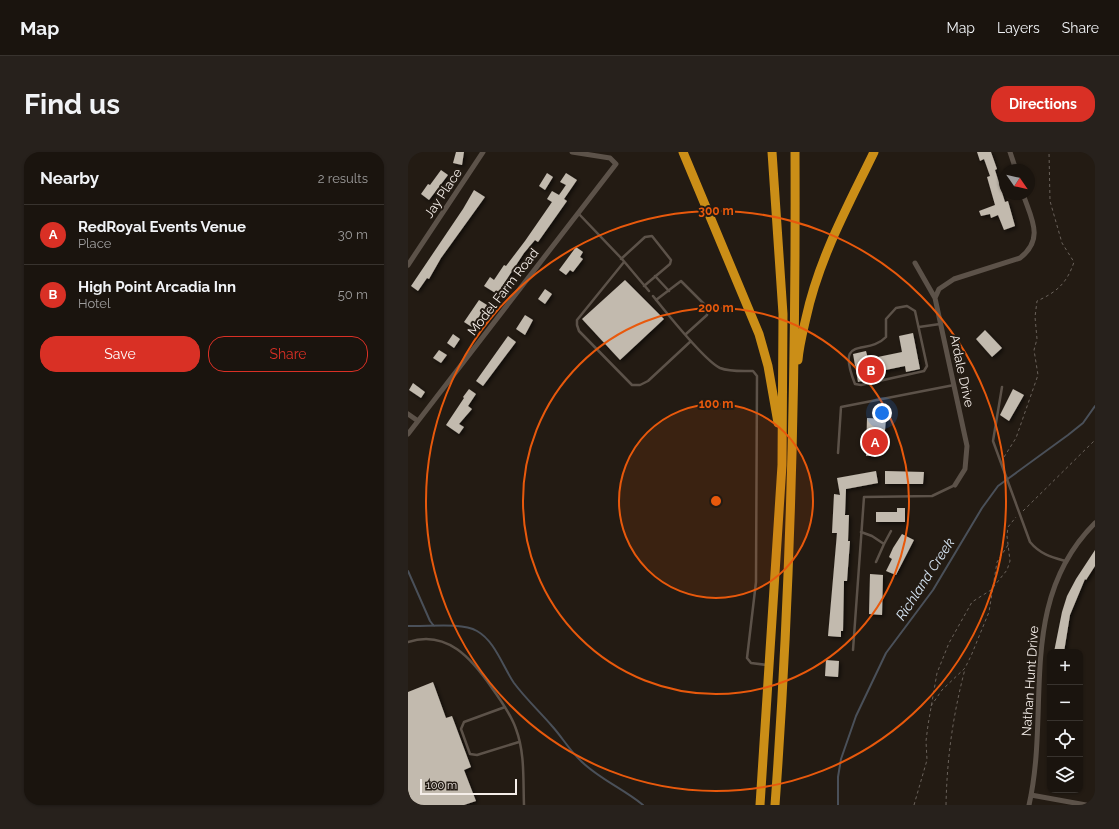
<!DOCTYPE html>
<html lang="en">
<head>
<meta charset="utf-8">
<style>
	body { margin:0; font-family:Raleway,sans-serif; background:#27211c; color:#f1f3f6 }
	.controls { position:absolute; right:12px; bottom:12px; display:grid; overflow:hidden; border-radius:8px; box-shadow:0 1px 3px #0004 }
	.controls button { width:36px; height:36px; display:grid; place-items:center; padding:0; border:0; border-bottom:1px solid #38332e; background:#1a140e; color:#f1f3f6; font:20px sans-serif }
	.compass { position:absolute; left:591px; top:12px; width:36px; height:36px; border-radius:50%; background:#1a140e; box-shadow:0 1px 3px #0004; rotate:124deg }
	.scale { position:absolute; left:12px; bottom:10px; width:97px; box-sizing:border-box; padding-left:4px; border:2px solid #f5eee9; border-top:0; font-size:11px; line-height:14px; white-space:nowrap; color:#f5eee9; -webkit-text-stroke:3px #231b13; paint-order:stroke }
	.you { position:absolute; left:474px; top:261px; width:14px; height:14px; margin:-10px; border:3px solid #fff; border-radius:50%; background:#1a73e8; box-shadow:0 0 0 6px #1a73e833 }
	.badge { display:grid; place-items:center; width:26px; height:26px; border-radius:50%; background:#d93025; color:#fff; font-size:13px; font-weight:700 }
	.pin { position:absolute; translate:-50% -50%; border:2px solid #fff; box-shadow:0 1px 4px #0006 }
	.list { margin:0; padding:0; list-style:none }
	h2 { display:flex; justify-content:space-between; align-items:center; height:52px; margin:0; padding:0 16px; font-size:17px }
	h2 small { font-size:13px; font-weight:400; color:#9f9e9e }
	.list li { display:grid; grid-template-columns:26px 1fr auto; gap:12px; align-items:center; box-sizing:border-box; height:60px; padding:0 16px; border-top:1px solid #38332e }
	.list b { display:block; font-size:15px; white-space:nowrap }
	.list p { margin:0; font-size:13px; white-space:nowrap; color:#9f9e9e }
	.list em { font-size:13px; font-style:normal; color:#9f9e9e }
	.actions { display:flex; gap:8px; padding:12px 16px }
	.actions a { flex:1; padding:9px 0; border:1px solid #d93025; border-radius:16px; text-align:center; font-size:14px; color:#d93025 }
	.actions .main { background:#d93025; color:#fff }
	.icon { flex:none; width:22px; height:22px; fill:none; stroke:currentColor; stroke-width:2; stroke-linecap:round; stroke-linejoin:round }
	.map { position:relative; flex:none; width:687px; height:653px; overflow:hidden; border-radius:16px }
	header { display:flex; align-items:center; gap:24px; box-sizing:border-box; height:56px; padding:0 20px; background:#1a140e; border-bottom:1px solid #38332e }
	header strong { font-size:19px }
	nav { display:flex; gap:22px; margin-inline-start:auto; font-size:14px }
	.intro { display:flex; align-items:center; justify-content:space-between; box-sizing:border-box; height:96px; padding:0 24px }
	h1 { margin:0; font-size:28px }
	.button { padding:10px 18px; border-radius:16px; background:#d93025; color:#fff; font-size:14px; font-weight:700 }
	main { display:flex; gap:24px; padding:0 24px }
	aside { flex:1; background:#1a140e; border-radius:16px; box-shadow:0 1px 3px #0004 }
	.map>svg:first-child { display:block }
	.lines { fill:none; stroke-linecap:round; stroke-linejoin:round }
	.stream { stroke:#4a5059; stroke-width:2 }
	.building { fill:#c2baae; filter:url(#shadow) }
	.path { stroke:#6a625b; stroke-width:1; stroke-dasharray:3 3; stroke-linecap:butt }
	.lane { stroke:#5c5249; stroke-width:2.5 }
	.street { stroke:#5c5249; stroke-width:5 }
	.highway { stroke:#cb8e17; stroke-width:9 }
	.ring { fill:none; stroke:#e8590c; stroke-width:2 }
	.labels { text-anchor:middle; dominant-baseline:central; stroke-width:4; stroke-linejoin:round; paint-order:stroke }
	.street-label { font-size:13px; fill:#f5eee9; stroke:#231b13 }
	.water-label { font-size:14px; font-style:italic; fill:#d7e6f5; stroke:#231b13 }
	.centre { fill:#e8590c; stroke:#231b13; stroke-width:2 }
	.ring-label { font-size:12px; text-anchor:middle; font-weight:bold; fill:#e8590c; stroke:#231b13; stroke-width:4; stroke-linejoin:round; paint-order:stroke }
</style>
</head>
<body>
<header>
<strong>Map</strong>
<nav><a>Map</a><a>Layers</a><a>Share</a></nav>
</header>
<div class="intro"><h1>Find us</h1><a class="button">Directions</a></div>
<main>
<aside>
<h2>Nearby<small>2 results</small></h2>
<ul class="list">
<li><span class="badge">A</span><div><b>RedRoyal Events Venue</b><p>Place</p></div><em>30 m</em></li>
<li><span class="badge">B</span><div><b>High Point Arcadia Inn</b><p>Hotel</p></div><em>50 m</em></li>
</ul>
<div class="actions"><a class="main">Save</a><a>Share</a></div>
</aside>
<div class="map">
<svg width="687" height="653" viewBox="0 0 687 653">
	<defs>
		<filter id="shadow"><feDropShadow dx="2" dy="2" stdDeviation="2" flood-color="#0009"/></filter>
	</defs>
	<rect width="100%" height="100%" fill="#231b13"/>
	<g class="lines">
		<!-- stream -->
		<path class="stream" d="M0,419L22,469L26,474
			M0,474C19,475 53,470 69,479C87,489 95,515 106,531C118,547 131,559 144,574C154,585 162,599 173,609C191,627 216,637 235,653
			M430,653V625L433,607L448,564L478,501L525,438L574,356L590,334L660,283L675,271L687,254"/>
	</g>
	<!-- building -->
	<path class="building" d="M48,0H56L54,13L45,11Z
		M569,0H583L589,17L587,18L597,50L600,49L607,74L596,78L590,63L583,66L582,62L573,64L571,59L587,53L579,25L582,24L576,7L572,9Z
		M33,18L40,23L21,48L13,42L20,32L22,33Z
		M139,21L145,25L137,38L131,34Z
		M158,21L169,28L156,47L159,49L130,90L127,88L116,101L89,142L76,134L82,125L86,128L96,113L98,114L117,89L144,50L139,47L144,39L151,43L158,33L152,30Z
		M66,38L77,45L33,106L21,127L19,126L10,139L3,134L55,57Z
		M168,95L175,100L172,105L175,107L165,120L162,118L158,123L151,118Z
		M217,128L256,167L212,208L174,167Z
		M137,137L144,142L137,152L130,147Z
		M71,148L79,153L64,175L56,170Z
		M117,163L125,168L117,183L108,177Z
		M577,178L594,196L584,205L568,187Z
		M505,181L512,217L498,220L497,214L463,221L464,227L450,230L445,202L458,199L460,207L494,200L491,184Z
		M45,182L52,187L46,196L39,191Z
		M100,184L108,190L75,234L68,229Z
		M31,198L39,203L33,211L25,206Z
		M5,231L17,240L13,246L1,238Z
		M61,237L68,242L60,254L64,257L51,272L56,275L51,282L38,273L56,246L55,245Z
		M605,237L616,243L601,269L592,263Z
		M459,266L478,267L475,300H469L468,304H458Z
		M468,319L470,331L438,337L437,363H441L440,389H442L439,429H436L435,479H433V485L420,484L429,381H424L426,342L432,343L429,326Z
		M477,319L516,320L515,332H477Z
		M489,356H497V370H468V360H489Z
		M494,382L506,388L488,423L478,419L484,407L481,405L485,396Z
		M687,398V414L678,428L677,427L662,463L656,500H646L654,460L659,444L668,427Z
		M462,422L475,423L474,463L461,462Z
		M418,508L431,509L430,525L417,524Z
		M25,530L38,566L44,564L63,615L56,618L68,649L56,653H5L0,639V540Z"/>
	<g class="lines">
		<!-- path -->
		<path class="path" d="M596,305L608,286L630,223L626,198L629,187L627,165L629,149C649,140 659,131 666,110L654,91L642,49L641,0
			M615,359L687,288
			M523,554L534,538L557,516L563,504L581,460L589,410L600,393
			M506,653L519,608L518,589L520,573L529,521L541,491L564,450L583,438L599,418L602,409L599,384L600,375L608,365
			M538,653C539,605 545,563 557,517"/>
		<!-- lane -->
		<path class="lane" d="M170,61L214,107L241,139
			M213,107L237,85L244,84L263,108L262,112L236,134
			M216,110L169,168V173L171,179L224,233H232L240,229L283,189
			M247,124L261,139
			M245,144C257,159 297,209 312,216C322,220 334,219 345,219L349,224L348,430L339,506L343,511L359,513
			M248,148L273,129L299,155V163L278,182
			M499,154L507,159L519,214L516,219L453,233L447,232C427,181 459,205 478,185V167L488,156Z
			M511,175L532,172
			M594,235L585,289L622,390C632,402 643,405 657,409
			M430,301L433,255L546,233
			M453,380L464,384L476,392L468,410
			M476,392L483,379
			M0,490C39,477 64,507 84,536C93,549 103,562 108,577C117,601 115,628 116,653
			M445,498L456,345L524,344L547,333
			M97,555L56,570L53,577L62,602L69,603L111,590"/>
		<!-- street -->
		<path class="street" d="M602,0L608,18
			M507,111L527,146L559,294L557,317L547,333
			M0,113L75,0
			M527,146L531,137L546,127L612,106C637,87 623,66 615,42
			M0,262L10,269
			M0,282L208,12L202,6L164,0
			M623,643L678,653
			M621,653C643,556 608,450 687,371"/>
		<!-- highway -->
		<path class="highway" d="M275,0L351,182L360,214L370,271
			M390,208C391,194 395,179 398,166C411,106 440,54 466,0
			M352,653L374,313L375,162L364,0
			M367,653C383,436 388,218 387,0"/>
	</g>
	<!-- distance rings -->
	<circle cx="308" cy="349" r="97" fill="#e8590c" fill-opacity=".12"/>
	<g class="ring">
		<circle cx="308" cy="349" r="97"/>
		<circle cx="308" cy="349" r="193"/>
		<circle cx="308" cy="349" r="290"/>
	</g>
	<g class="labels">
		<!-- street labels -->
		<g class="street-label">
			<text transform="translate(35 41) rotate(-56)">Jay Place</text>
			<text transform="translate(95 140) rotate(-52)">Model Farm Road</text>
			<text transform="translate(554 219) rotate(78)">Ardale Drive</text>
			<text transform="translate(622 529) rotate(-86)">Nathan Hunt Drive</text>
		</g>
		<!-- water labels -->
		<g class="water-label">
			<text transform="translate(517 427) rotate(-57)">Richland Creek</text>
		</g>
	</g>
	<circle cx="308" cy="349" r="6" class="centre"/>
	<g class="ring-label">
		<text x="308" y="63">300 m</text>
		<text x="308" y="160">200 m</text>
		<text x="308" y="256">100 m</text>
	</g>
</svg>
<div class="controls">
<button>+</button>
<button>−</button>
<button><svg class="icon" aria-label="locate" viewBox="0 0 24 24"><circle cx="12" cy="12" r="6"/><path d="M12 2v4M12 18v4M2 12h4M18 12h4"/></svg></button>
<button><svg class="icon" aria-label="layers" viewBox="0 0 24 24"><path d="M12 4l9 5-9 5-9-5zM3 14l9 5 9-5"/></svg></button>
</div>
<svg class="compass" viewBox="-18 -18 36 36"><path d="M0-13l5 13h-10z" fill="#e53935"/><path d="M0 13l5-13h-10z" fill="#9f9e9e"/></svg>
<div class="scale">100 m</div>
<div class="you"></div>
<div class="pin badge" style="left:467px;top:290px">A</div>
<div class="pin badge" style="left:463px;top:218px">B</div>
</div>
</main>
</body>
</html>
